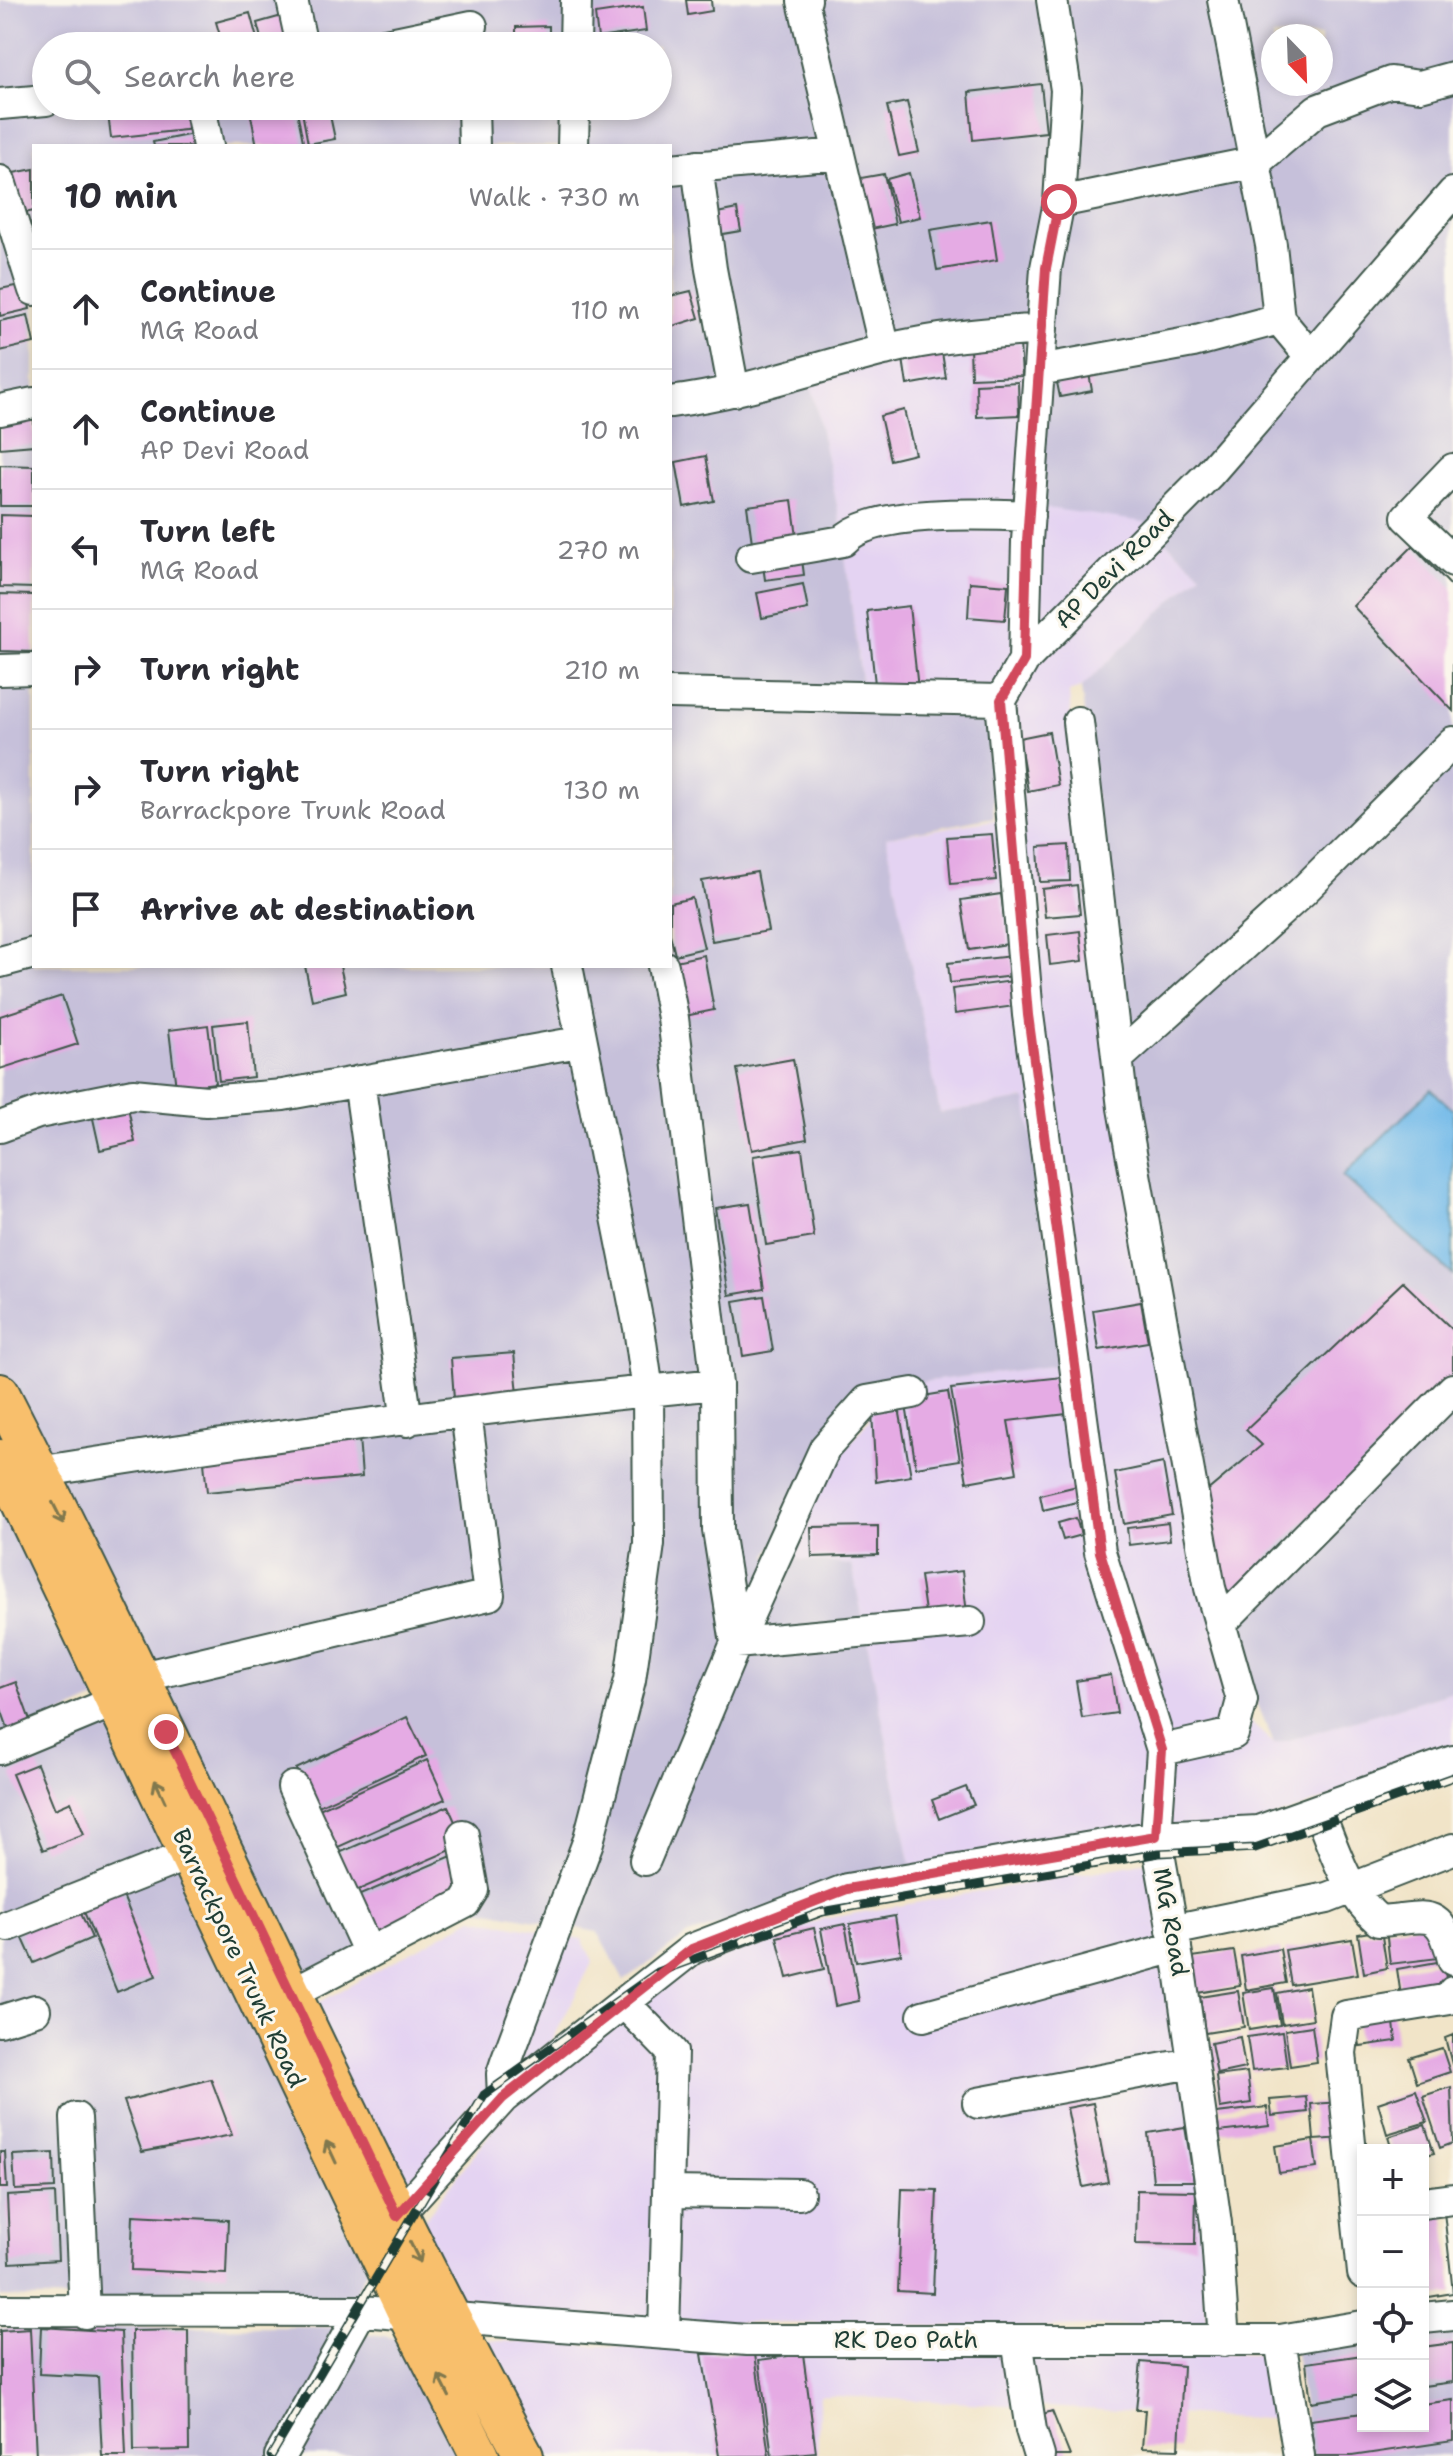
<!DOCTYPE html>
<html lang="en">
<head>
<meta charset="utf-8">
<style>
	body { margin:0; font-family:"Shantell Sans",sans-serif; background:#f2f2f3; color:#2b2b33 }
	.controls { position:absolute; right:24px; bottom:24px; display:grid; overflow:hidden; border-radius:0px; box-shadow:0 4px 12px #0003 }
	.controls button { width:72px; height:72px; display:grid; place-items:center; padding:0; border:0; border-bottom:2px solid #e1e1e2; background:#fff; color:#2b2b33; font:40px sans-serif }
	.compass { position:absolute; left:1261px; top:24px; width:72px; height:72px; border-radius:50%; background:#fff; box-shadow:0 4px 12px #0003; rotate:157deg }
	.stop { position:absolute; width:24px; height:24px; margin:-18px; border:6px solid #d1495b; border-radius:50%; background:#fff }
	.stop.end { background:#d1495b; border-color:#fff; box-shadow:0 2px 8px #0008 }
	.list { margin:0; padding:0; list-style:none }
	h2 { display:flex; justify-content:space-between; align-items:center; height:104px; margin:0; padding:0 32px; font-size:34px }
	h2 small { font-size:26px; font-weight:400; color:#7c7c81 }
	.list li { display:grid; grid-template-columns:52px 1fr auto; gap:24px; align-items:center; box-sizing:border-box; height:120px; padding:0 32px; border-top:2px solid #e1e1e2 }
	.list b { display:block; font-size:30px; white-space:nowrap }
	.list p { margin:0; font-size:26px; white-space:nowrap; color:#7c7c81 }
	.list em { font-size:26px; font-style:normal; color:#7c7c81 }
	.icon { flex:none; width:44px; height:44px; fill:none; stroke:currentColor; stroke-width:2; stroke-linecap:round; stroke-linejoin:round }
	.map { position:relative; flex:none; width:1453px; height:2456px; overflow:hidden }
	.search { position:absolute; background:#fff; box-shadow:0 4px 12px #0003; left:32px; top:32px; width:640px; height:88px; display:flex; align-items:center; gap:20px; box-sizing:border-box; padding:0 28px; border-radius:44px; color:#7c7c81; font-size:30px }
	.panel { position:absolute; background:#fff; box-shadow:0 4px 12px #0003; left:32px; top:144px; width:640px; height:824px; border-radius:0px }
	.map>svg:first-child { display:block }
	.built { fill:#e4d3f2 }
	.industrial { fill:#c6c0da; fill-rule:evenodd }
	.water { fill:#71b9e9; stroke:#487b8e; stroke-width:2 }
	.building { fill:#e5abe4 }
	.lines { fill:none; stroke-linecap:round; stroke-linejoin:round }
	.minor-casing { stroke:#3e564a; stroke-width:34 }
	.major-casing { stroke:#3e564a; stroke-width:42 }
	.minor { stroke:#fff; stroke-width:30 }
	.major { stroke:#f8bf6c; stroke-width:38 }
	.rail-casing { stroke:#1f3d34; stroke-width:9 }
	.rail { stroke:#fbf7ec; stroke-width:6; stroke-dasharray:18; stroke-linecap:butt }
	.oneway { stroke:#81784d }
	.route { stroke:#d1495b; stroke-width:10 }
	.labels { text-anchor:middle; dominant-baseline:central; stroke-width:6; stroke-linejoin:round; paint-order:stroke }
	.street-label { font-size:24px; fill:#1f3d34; stroke:#fbf7ec }
</style>
</head>
<body>
<div class="map">
<svg width="1453" height="2456" viewBox="0 0 1453 2456">
	<rect width="100%" height="100%" fill="#fbf7ec"/>
	<filter id="ink" filterUnits="userSpaceOnUse"><feTurbulence type="fractalNoise" baseFrequency=".0125" numOctaves="2"/><feDisplacementMap in="SourceGraphic" scale="16" xChannelSelector="R" yChannelSelector="G"/><feConvolveMatrix kernelMatrix="1 2 1 2 8 2 1 2 1" color-interpolation-filters="sRGB"/></filter>
	<filter id="wash" filterUnits="userSpaceOnUse"><feTurbulence type="fractalNoise" baseFrequency=".006" numOctaves="4" result="noise"/><feDisplacementMap in="SourceGraphic" scale="32" xChannelSelector="R" yChannelSelector="G"/><feGaussianBlur stdDeviation="1.8" result="paint"/><feColorMatrix in="noise" values="0 0 0 0 0 0 0 0 0 0 0 0 0 0 0 0 0 1.4 0 .05"/><feComposite in="paint" operator="in"/></filter>
	<g filter="url(#wash)">
		<rect width="100%" height="100%" fill="#f1e4c8"/>
		<!-- built -->
		<path class="built" d="M1030,336L1144,522L1201,573L1081,688L1069,692L1083,866L1234,1707L1274,1744L1453,1691V1752L1257,1824L911,1867L852,1565L786,1558L826,1472L869,1420L864,1389L1066,1364L1025,1099L940,1113L886,837L1019,816L1014,710L863,695L841,525L810,379Z
			M1149,1862L1195,2144L1207,2323L1020,2328L448,2316L410,2238L516,2100L684,1965L824,1919Z
			M473,1918L582,1939L593,1961L552,2041L468,2107L396,2201L302,2012Z
			M462,2339L725,2352L1274,2354L1285,2420L820,2395L817,2456H520Z"/>
		<!-- industrial -->
		<path class="industrial" d="M0,0H1453V1691L1274,1744L1225,1624L1135,1113L1081,688L1201,573L1144,522L1019,504L1030,336L810,379L841,525L865,712L988,715L994,817L886,837L940,1113L1026,1099L1066,1364L864,1389L767,1556L852,1565L911,1867L688,1935L624,1981L597,1932L463,1906L298,1990L0,1370ZM1273,36H1321V84H1273ZM46,46H658V106H46ZM34,146H670V966H34Z
			M0,1433L122,1687L0,1743Z
			M132,1702L380,2244L348,2306L0,2297V1764Z
			M1453,2326V2456H1311L1294,2345L1363,2337V2426H1423V2330Z
			M333,2327L426,2344L485,2456H0V2328Z"/>
		<!-- water -->
		<path class="water" d="M1431,1089L1453,1110V1275L1343,1176Z"/>
		<g id="blocks">
			<!-- building -->
			<path class="building" d="M686,0H711L712,11L688,15Z
				M643,7L646,31L598,38L595,14Z
				M250,13L259,46H223L216,22Z
				M289,14L299,46H263L257,23Z
				M549,26V46H516V27Z
				M1041,84L1046,132L973,140L969,92Z
				M907,102L919,152L899,156L887,106Z
				M107,106H192L194,129L111,138Z
				M249,106H296L304,146H257Z
				M301,106H328L335,139L308,144Z
				M193,134L196,146H154L153,142Z
				M34,169V211L16,215L8,174Z
				M909,173L920,217L898,222L887,179Z
				M884,174L895,224L871,229L861,178Z
				M737,209L741,231L711,236L707,215Z
				M991,220L997,260L937,270L930,230Z
				M25,284L30,309L0,316V289Z
				M691,291L699,318L670,327V296Z
				M28,315L34,343L0,351V321Z
				M1020,343L1022,376L971,378L970,346Z
				M941,346L946,378L907,385L902,352Z
				M1088,367L1092,391L1060,397L1055,373Z
				M1018,382L1019,415L977,417L976,384Z
				M904,410L915,454L890,460L880,416Z
				M34,419V445L0,448V422Z
				M706,456L714,501L684,507L676,462Z
				M0,465L34,466V506H0Z
				M792,500L798,544L753,550L747,506Z
				M0,515L34,516V588L0,587Z
				M1413,546L1453,588V711L1353,606Z
				M801,552L804,575L765,580L762,558Z
				M970,582L1008,585L1005,620L968,617Z
				M803,584L808,609L762,618L757,593Z
				M0,594L34,595V652L0,651Z
				M909,606L918,689L876,693L867,611Z
				M1049,732L1058,785L1028,791L1019,738Z
				M992,834L996,880L951,884L947,837Z
				M1069,845L1070,881L1040,882L1038,847Z
				M757,872L768,931L712,941L702,881Z
				M1077,885L1080,914L1045,917L1042,889Z
				M1001,894L1008,944L969,950L961,900Z
				M692,898L704,948L675,955L670,934V903Z
				M1080,931L1083,961L1050,965L1047,935Z
				M704,955L714,1010L685,1016L675,961Z
				M1012,956L1014,976L950,983L948,963Z
				M305,966H340L346,992L312,1000Z
				M1020,980L1023,1005L955,1014L952,989Z
				M62,996L78,1044L0,1069V1016Z
				M248,1021L253,1077L219,1081L213,1025Z
				M208,1025L215,1083L176,1088L169,1030Z
				M793,1059L807,1139L752,1150L737,1069Z
				M128,1107L135,1142L100,1150L92,1114Z
				M802,1149L814,1237L766,1245L753,1156Z
				M750,1203L764,1289L729,1295L715,1208Z
				M1403,1282L1453,1330V1374L1231,1593L1221,1584L1206,1492L1262,1445L1246,1430Z
				M764,1296L773,1351L743,1356L734,1301Z
				M1141,1302L1148,1342L1099,1350L1093,1310Z
				M514,1353L518,1394L454,1399L451,1358Z
				M1072,1376L1075,1413L1008,1421L1017,1473L967,1482L951,1389Z
				M948,1392L960,1460L916,1467L905,1399Z
				M899,1408L911,1476L876,1482L872,1412Z
				M359,1437L362,1477L207,1492L203,1453Z
				M1163,1463L1172,1515L1124,1524L1115,1473Z
				M1077,1486L1081,1501L1043,1510L1040,1495Z
				M1076,1518L1081,1535L1063,1540L1058,1523Z
				M1168,1523L1170,1540L1129,1545L1127,1528Z
				M878,1526V1555L812,1557L811,1527Z
				M962,1571L967,1614L926,1619L920,1576Z
				M1111,1675L1117,1713L1082,1718L1076,1681Z
				M16,1682L32,1726L10,1734L0,1706V1688Z
				M407,1717L426,1756L314,1808L296,1769Z
				M427,1760L445,1799L336,1848L319,1809Z
				M37,1764L55,1809L71,1802L84,1834L43,1850L12,1774Z
				M966,1787L974,1805L939,1819L932,1800Z
				M448,1806L465,1844L356,1891L339,1853Z
				M454,1855L471,1894L369,1936L353,1898Z
				M119,1886L156,1976L117,1992L80,1902Z
				M78,1907L92,1938L34,1963L20,1932Z
				M895,1916L901,1954L856,1962L850,1924Z
				M1435,1923L1439,1958L1390,1964L1386,1929Z
				M845,1924L859,2001L835,2006L821,1929Z
				M814,1928L824,1969L787,1978L777,1937Z
				M1381,1930L1387,1968L1364,1973L1358,1934Z
				M1352,1939L1358,1974L1291,1985L1285,1950Z
				M1280,1949L1286,1983L1246,1990L1241,1956Z
				M1234,1951L1240,1986L1197,1993L1192,1957Z
				M1443,1961L1449,1996L1402,2003L1397,1969Z
				M1308,1987L1313,2019L1282,2024L1277,1993Z
				M1274,1988L1280,2025L1249,2030L1243,1993Z
				M1238,1991L1244,2027L1205,2033L1200,1997Z
				M1393,2013L1396,2041L1360,2046L1356,2019Z
				M1312,2026L1317,2062L1290,2066L1285,2030Z
				M1282,2032L1287,2067L1252,2071L1247,2037Z
				M1453,2035V2064H1452L1445,2038Z
				M1240,2037L1245,2068L1217,2074L1211,2043Z
				M1442,2048L1450,2072L1417,2083L1409,2058Z
				M1247,2072L1251,2103L1220,2108L1216,2076Z
				M211,2079L232,2135L142,2152L124,2101Z
				M1451,2087L1453,2143L1440,2148L1423,2096Z
				M1416,2090L1427,2122L1387,2134L1378,2103Z
				M1306,2097L1308,2112L1272,2116L1270,2100Z
				M1342,2102L1345,2138L1314,2140L1311,2104Z
				M1093,2103L1108,2182L1083,2187L1067,2108Z
				M1267,2107L1269,2126L1219,2132L1217,2113Z
				M1425,2125L1434,2153L1423,2156V2150H1392L1388,2137Z
				M1185,2127L1194,2181H1153L1148,2133Z
				M1313,2140L1317,2168L1279,2173L1275,2146Z
				M0,2152H5L7,2188H0Z
				M54,2153L55,2188L15,2190L13,2155Z
				M902,2189L937,2190L933,2293L898,2291Z
				M1137,2190L1196,2191L1195,2245L1136,2244Z
				M55,2193L58,2260L10,2263L7,2196Z
				M1444,2212L1453,2293L1423,2298V2215Z
				M133,2215L228,2220L226,2274L131,2270Z
				M41,2327L121,2332L126,2456H102L98,2377L39,2374Z
				M30,2329L36,2456H0V2331Z
				M188,2330L189,2450L134,2451L132,2331Z
				M1453,2343V2382L1423,2386V2347Z
				M702,2354H755L769,2456H719Z
				M803,2354L816,2452L772,2456L759,2360Z
				M1363,2355V2394L1311,2402L1306,2363Z
				M1141,2362L1183,2366L1179,2449L1142,2448L1145,2410H1136Z
				M1453,2400V2441L1352,2456H1315L1310,2420L1363,2413V2426H1423V2404Z
				M1052,2411L1070,2456H1049L1034,2417Z"/>
		</g>
	</g>
	<g filter="url(#ink)">
		<use href="#blocks" fill-opacity="0" stroke="#3e564a" stroke-width="2"/>
		<g class="lines">
			<defs>
				<path id="minor" d="M292,0L302,46
					M806,0L803,1L885,350
					M1223,0L1271,245L1279,319L1309,355
					M376,46L472,26
					M575,46L576,0
					M0,104L46,100
					M200,106L208,146
					M473,106L474,146
					M573,146L574,106
					M697,166L711,269L734,391
					M670,169L839,154
					M0,181L34,290
					M1059,202L1256,162L1317,110L1391,82L1420,86L1453,77
					M1039,370L1193,342L1279,319
					M670,402C744,393 812,368 884,350C935,337 989,333 1042,329
					M0,410L34,403
					M1453,469L1407,517L1453,561
					M751,557L843,541C872,509 986,514 1029,516
					M1024,660L1027,541L1046,268L1059,202L1066,90L1052,0
					M0,670L34,669
					M670,693L1001,700
					M1078,722L1123,1108L1210,1588L1242,1700L1233,1734L1162,1750
					M0,962L34,953
					M663,966L673,1018L717,1384L718,1530L736,1643L970,1622
					M1118,1058L1302,892L1453,742
					M359,1081L407,1421
					M0,1127L38,1113L133,1094L206,1101L283,1095L579,1042
					M38,1472C263,1436 490,1406 717,1384
					M1220,1624L1453,1389
					M141,1677L489,1595L466,1412
					M0,1749L118,1700
					M293,1787L369,1953
					M1318,1810C1334,1848 1346,1893 1379,1921C1427,1918 1440,1904 1453,1960
					M645,1860L736,1643L825,1448L867,1401L913,1393
					M8,1926L190,1854
					M1172,1930L1327,1898L1453,1849
					M290,1994L465,1903L473,1890L463,1835
					M624,2003L672,2052L664,2333
					M923,2016L1176,1947
					M0,2021L35,2010
					M503,2098L502,2074L506,2062L588,1842L630,1680L649,1544L648,1391L639,1328L567,966
					M978,2103L1192,2063
					M76,2118L85,2313
					M669,2192L799,2194
					M1423,2203L1453,2199
					M397,2216L503,2098L692,1949L847,1889L1156,1836L1258,1831L1453,1761
					M1363,2273L1341,2053L1346,2016L1450,1999L1453,1992
					M0,2310L361,2311L747,2340H1280L1363,2326
					M1423,2318L1453,2315
					M1017,2340L1031,2430L1039,2456
					M1280,2340L1299,2456
					M1224,2341L1216,2223L1181,1977L1156,1836L1162,1750L1100,1552L1028,1015L1001,700L1024,660L1209,474L1453,193
					M280,2456L361,2311"/>
				<path id="major" d="M0,1393C180,1744 336,2108 524,2456
					M0,1459L407,2313L480,2456"/>
			</defs>
			<!-- minor casing -->
			<use href="#minor" class="minor-casing"/>
			<!-- major casing -->
			<use href="#major" class="major-casing"/>
			<!-- minor -->
			<use href="#minor" class="minor"/>
			<!-- major -->
			<use href="#major" class="major"/>
			<defs>
				<path id="rail" d="M271,2456L484,2095L658,1972L822,1912L1159,1853L1255,1848L1453,1777"/>
			</defs>
			<!-- rail casing -->
			<use href="#rail" class="rail-casing"/>
			<!-- rail -->
			<use href="#rail" class="rail"/>
		</g>
		<!-- one-way arrows -->
		<defs><path id="oneway-shaft" d="M-6 0H5M1.5-3L5.5 0L1.5 3" fill="none" stroke-width="1.6" stroke-linecap="round" stroke-linejoin="round" transform="scale(2)"/></defs>
		<g class="oneway">
			<use href="#oneway-shaft" transform="translate(58 1513) rotate(63)"/>
			<use href="#oneway-shaft" transform="translate(160 1791) rotate(-115)"/>
			<use href="#oneway-shaft" transform="translate(331 2152) rotate(-115)"/>
			<use href="#oneway-shaft" transform="translate(415 2252) rotate(63)"/>
			<use href="#oneway-shaft" transform="translate(444 2386) rotate(-117)"/>
		</g>
	</g>
	<g class="lines" filter="url(#ink)">
		<!-- route -->
		<path class="route" d="M166,1732L397,2216L503,2098L692,1949L847,1889L1156,1836L1162,1750L1100,1552L1028,1015L1001,700L1024,660L1027,541L1046,268L1059,202"/>
	</g>
	<g class="labels">
		<!-- street labels -->
		<g class="street-label">
			<text transform="translate(1114 569) rotate(-45)">AP Devi Road</text>
			<text transform="translate(1171 1922) rotate(80)">MG Road</text>
			<text transform="translate(239 1958) rotate(65)">Barrackpore Trunk Road</text>
			<text x="906" y="2340">RK Deo Path</text>
		</g>
	</g>
</svg>
<div class="controls">
<button>+</button>
<button>−</button>
<button><svg class="icon" aria-label="locate" viewBox="0 0 24 24"><circle cx="12" cy="12" r="6"/><path d="M12 2v4M12 18v4M2 12h4M18 12h4"/></svg></button>
<button><svg class="icon" aria-label="layers" viewBox="0 0 24 24"><path d="M12 4l9 5-9 5-9-5zM3 14l9 5 9-5"/></svg></button>
</div>
<svg class="compass" viewBox="-18 -18 36 36"><path d="M0-13l5 13h-10z" fill="#e53935"/><path d="M0 13l5-13h-10z" fill="#7c7c81"/></svg>
<div class="stop" style="left:1059px;top:202px"></div>
<div class="stop end" style="left:166px;top:1732px"></div>
<div class="search"><svg class="icon" aria-label="search" viewBox="0 0 24 24"><circle cx="10" cy="10" r="6"/><path d="M15 15l6 6"/></svg>Search here</div>
<section class="panel">
<h2>10 min<small>Walk · 730 m</small></h2>
<ul class="list">
<li><svg class="icon" aria-label="ahead" viewBox="0 0 24 24"><path d="M12 20V5M6 11l6-6 6 6"/></svg><div><b>Continue</b><p>MG Road</p></div><em>110 m</em></li>
<li><svg class="icon" aria-label="ahead" viewBox="0 0 24 24"><path d="M12 20V5M6 11l6-6 6 6"/></svg><div><b>Continue</b><p>AP Devi Road</p></div><em>10 m</em></li>
<li><svg class="icon" aria-label="left" viewBox="0 0 24 24"><path d="M17 20v-9H6M10 6l-5 5 5 5"/></svg><div><b>Turn left</b><p>MG Road</p></div><em>270 m</em></li>
<li><svg class="icon" aria-label="right" viewBox="0 0 24 24"><path d="M7 20v-9h11M14 6l5 5-5 5"/></svg><div><b>Turn right</b></div><em>210 m</em></li>
<li><svg class="icon" aria-label="right" viewBox="0 0 24 24"><path d="M7 20v-9h11M14 6l5 5-5 5"/></svg><div><b>Turn right</b><p>Barrackpore Trunk Road</p></div><em>130 m</em></li>
<li><svg class="icon" aria-label="arrive" viewBox="0 0 24 24"><path d="M6 21V4h12l-3 4 3 4H6"/></svg><div><b>Arrive at destination</b></div></li>
</ul>
</section>
</div>
</body>
</html>
